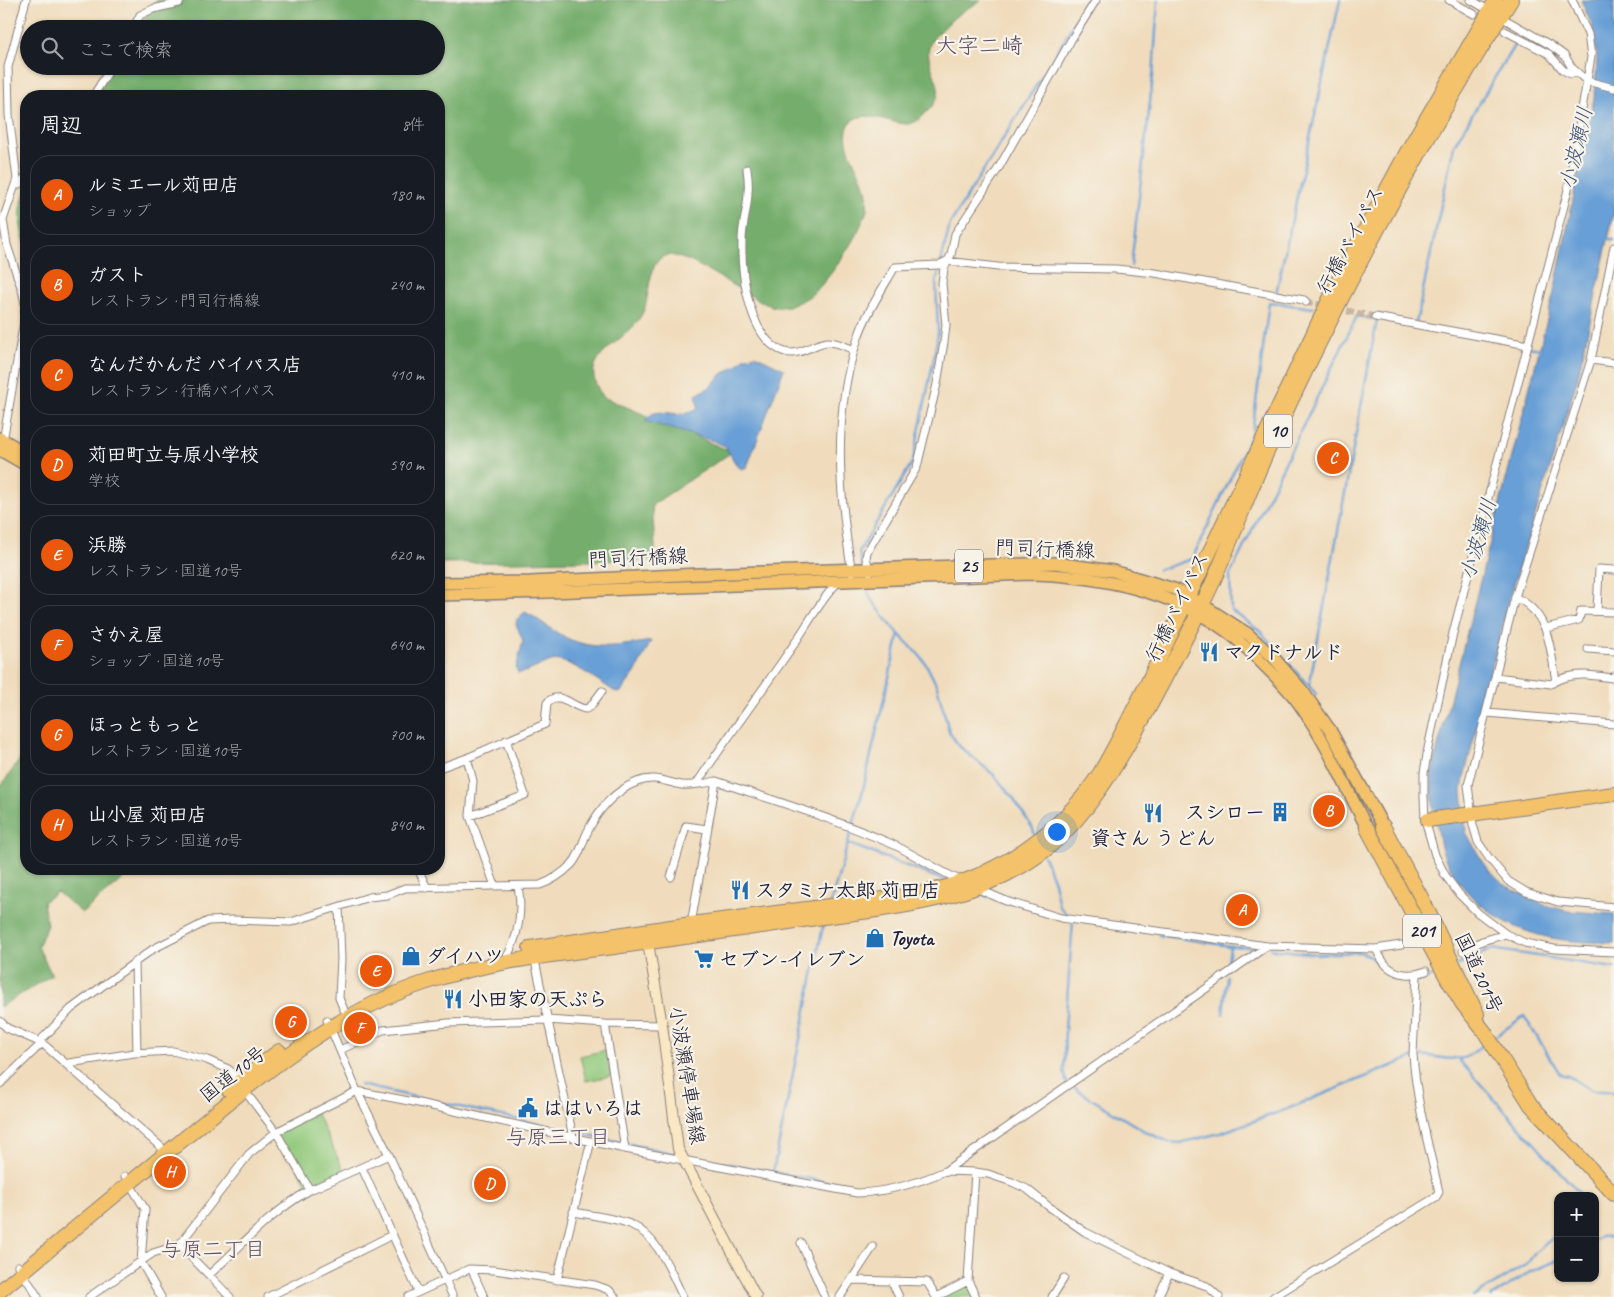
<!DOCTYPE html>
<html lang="ja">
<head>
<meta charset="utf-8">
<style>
	body { margin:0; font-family:Caveat,"Klee One",sans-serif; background:#242831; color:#f1f3f6 }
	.controls { position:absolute; right:15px; bottom:15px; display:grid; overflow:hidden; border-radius:10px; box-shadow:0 1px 4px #0004 }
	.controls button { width:45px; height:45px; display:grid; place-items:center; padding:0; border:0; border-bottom:1px solid #363941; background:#171b24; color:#f1f3f6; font:25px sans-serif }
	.you { position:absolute; left:1056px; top:831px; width:18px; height:18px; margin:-12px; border:4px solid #fff; border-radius:50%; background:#1a73e8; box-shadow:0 0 0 8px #1a73e833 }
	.badge { display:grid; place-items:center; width:32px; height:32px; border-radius:50%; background:#ea580c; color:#fff; font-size:16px; font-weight:700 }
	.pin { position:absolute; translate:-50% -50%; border:2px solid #fff; box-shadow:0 1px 5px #0006 }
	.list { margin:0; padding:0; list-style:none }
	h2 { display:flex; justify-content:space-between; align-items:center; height:65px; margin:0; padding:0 20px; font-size:21px }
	h2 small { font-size:16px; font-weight:400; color:#9ea1a6 }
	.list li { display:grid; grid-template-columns:32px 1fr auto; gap:15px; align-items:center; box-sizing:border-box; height:80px; margin:0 10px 10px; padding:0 10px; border:1px solid #363941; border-radius:20px }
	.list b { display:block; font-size:19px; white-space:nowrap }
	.list p { margin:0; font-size:16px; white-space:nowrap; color:#9ea1a6 }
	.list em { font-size:16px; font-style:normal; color:#9ea1a6 }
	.icon { flex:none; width:28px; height:28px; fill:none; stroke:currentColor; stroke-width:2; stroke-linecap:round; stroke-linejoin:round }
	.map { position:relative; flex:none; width:1614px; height:1297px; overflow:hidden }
	.search { position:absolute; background:#171b24; box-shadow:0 1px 4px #0004; left:20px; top:20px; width:425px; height:55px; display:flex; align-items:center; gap:12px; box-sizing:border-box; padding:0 18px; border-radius:28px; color:#9ea1a6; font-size:19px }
	.panel { position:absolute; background:#171b24; box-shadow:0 1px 4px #0004; left:20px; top:90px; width:425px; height:785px; border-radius:20px }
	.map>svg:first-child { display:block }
	.green { fill:#91c97c; stroke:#5a765c }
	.forest { fill:#74ad6c; stroke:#4b6854 }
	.water { fill:#689fd6; stroke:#456088 }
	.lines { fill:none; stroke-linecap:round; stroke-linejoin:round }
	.stream { stroke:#689fd6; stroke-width:2.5 }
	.street-tunnel { stroke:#c7b7a2; stroke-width:7; stroke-dasharray:7 3.5; stroke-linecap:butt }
	.street-casing { stroke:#897f7c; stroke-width:9 }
	.secondary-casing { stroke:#897f7c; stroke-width:12 }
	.primary-casing { stroke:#897f7c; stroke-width:14 }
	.highway-casing { stroke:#897f7c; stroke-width:16 }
	.street { stroke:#fff; stroke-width:7 }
	.secondary { stroke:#fae7c3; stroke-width:10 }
	.primary { stroke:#f3c26a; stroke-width:11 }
	.highway { stroke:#f3c26a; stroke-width:14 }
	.labels { text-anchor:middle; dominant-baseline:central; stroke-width:4.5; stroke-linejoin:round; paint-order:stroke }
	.shield { fill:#f7f3e8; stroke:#62616f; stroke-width:1 }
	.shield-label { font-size:19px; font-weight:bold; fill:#22223b }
	.street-label { font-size:20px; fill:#22223b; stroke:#f7f3e8 }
	.poi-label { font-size:20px; font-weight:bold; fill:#22223b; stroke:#f7f3e8; text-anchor:start }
	.water-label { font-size:21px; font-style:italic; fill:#3e5479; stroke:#f7f3e8 }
	.neighbourhood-label { font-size:21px; fill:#5d4c66; stroke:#f7f3e8 }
	.quarter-label { font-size:22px; fill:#5d4c66; stroke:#f7f3e8 }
</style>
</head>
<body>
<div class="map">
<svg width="1614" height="1297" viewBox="0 0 1614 1297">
	<rect width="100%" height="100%" fill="#f7f3e8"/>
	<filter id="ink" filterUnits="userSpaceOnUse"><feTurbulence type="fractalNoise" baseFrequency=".02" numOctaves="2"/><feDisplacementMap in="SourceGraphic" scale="10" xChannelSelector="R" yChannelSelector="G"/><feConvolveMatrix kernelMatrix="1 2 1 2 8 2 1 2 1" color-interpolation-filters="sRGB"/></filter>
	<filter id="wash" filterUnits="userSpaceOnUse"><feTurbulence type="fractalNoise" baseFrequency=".0096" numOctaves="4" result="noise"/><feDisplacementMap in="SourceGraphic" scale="20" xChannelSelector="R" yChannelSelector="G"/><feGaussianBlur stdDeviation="1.12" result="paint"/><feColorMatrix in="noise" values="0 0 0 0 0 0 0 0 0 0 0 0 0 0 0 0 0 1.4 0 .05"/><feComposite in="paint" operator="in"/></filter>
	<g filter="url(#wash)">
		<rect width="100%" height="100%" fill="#f0dcbc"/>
		<!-- green -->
		<path class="green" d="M606,1050L611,1076L586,1081L580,1056Z
			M316,1112L346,1175L310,1190L276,1132Z
			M968,1281L976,1297H936Z"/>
		<!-- forest -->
		<path class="forest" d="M156,0H981C976,5 968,7 962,12C954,17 947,24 940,32C937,34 934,37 932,40C920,61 944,81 937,98C934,105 928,111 923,116C919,120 913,124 907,124C891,124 856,105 848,127C840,147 865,176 867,195C867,199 868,206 867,210C861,232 825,289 805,299C797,303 786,308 776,307C765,305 755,298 746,293C727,282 709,270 690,261C683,259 675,255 668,255C646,258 651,300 642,314C636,326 624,335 613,344C592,363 587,372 603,397L732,452L652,505L656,560L439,563V96H95L114,66H436V29H138Z
			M26,191V245C19,229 18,207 26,191Z
			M26,751V869H120L126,876L82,913L57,892L43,902L47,925L38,947L52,975L0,1007V787Z"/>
		<!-- water -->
		<path class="water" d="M1581,0H1614V212L1578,377L1509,600L1464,777L1462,791L1466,832L1478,854L1489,870L1505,885L1544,905L1568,911L1614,914V943C1588,942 1564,942 1539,935C1496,924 1454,890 1441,847C1439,838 1438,829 1436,821C1433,805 1430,789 1432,772C1434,762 1437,752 1439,742L1554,292L1595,93L1597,58L1593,28Z
			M755,355L784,369L747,467L742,469L737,466L725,446L714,441L645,421C657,401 679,424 698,407L696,395L710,387L722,374L736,366L744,358Z
			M525,612C538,618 548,628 561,635C591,652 619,646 651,641L635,673L620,693L614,691C601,683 566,656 551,661C540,665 530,672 518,673L516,668L523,641L516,624L517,619Z"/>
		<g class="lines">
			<!-- stream -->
			<path class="stream" d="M1606,238L1614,240
				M941,262L950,224L1057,52L1087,0
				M1131,266L1153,76L1158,0
				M1276,293L1340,0
				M1416,323L1454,145L1515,44
				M1527,347L1542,349
				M862,566L859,552L913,461L933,363L938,333L936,282L940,267
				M1158,570L1192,559L1252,433L1269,302L1313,308
				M865,584L871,599L894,629L921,657L927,666L937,686L949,731L958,745L994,775L1013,798L1032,827L1035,835
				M1309,687L1377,320
				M1316,694L1260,631L1231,610L1230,575L1357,316L1374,319
				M847,843L946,881
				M1044,856L1054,882L1059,906L1069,917
				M977,892L988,897
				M831,902L862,794L899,634
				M1073,921L1065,1028L1064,1071L1066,1081L1080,1092L1146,1132L1169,1142L1180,1143L1220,1133L1285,1110L1416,1056C1431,1053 1447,1062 1463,1058C1471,1056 1480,1047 1486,1042
				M1159,935L1230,946L1227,970
				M1231,946L1260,948
				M1270,949L1317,954L1359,952L1369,955L1384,971L1412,981L1427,979L1439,973
				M1458,965L1492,949L1614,968
				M1223,1014L1227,976
				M1493,1038L1524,1016L1560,1074L1568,1076L1593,1091H1612L1614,1093
				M1457,1058L1582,1196
				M360,1085L676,1154
				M686,1156L860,1188
				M773,1172L824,921
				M1595,1240L1601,1237L1614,1236
				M1473,1297L1527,1264L1535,1253L1558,1233
				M1491,1297L1530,1272L1558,1260"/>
		</g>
	</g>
	<g filter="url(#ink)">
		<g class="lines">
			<!-- street-tunnel -->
			<path class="street-tunnel" d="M1306,302L1375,317"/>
			<defs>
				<path id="street" d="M1449,0L1474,14
					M1471,0L1550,45L1565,56L1572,68L1587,81L1614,88
					M1572,0L1588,34L1591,57L1568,190L1453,633L1428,748L1424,773V797L1425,820L1435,855L1445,875L1459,894L1478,913L1506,934L1525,943L1554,949L1614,952
					M133,29L140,15L153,9L179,3L181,0
					M1505,31L1549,54L1563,70L1571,74L1577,72
					M93,96L112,66
					M747,169C748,176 749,184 748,192C748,208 742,224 742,241C741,273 749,341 785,352C800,357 814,342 829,342C837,342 847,347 854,350
					M15,186L21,183L26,176
					M1614,247L1591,360L1515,597L1468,785L1473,825L1478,842L1489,858L1508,881L1526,892L1558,902L1614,907
					M1375,317L1528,345
					M1591,360L1614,363
					M3,441L25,316V303L22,290L7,245L3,220L17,179L9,115L8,67L26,0
					M870,572L866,558L867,552L917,467L937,384L944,342L946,325L942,283L944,268L951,255L955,234L998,169L1071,40L1096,0
					M852,573C839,496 832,413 858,338C865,315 883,288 895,267L939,265L947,261L998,267L1116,269L1155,273L1304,300L1306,302
					M1515,597C1550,613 1550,648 1556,681C1575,672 1592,675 1612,678L1614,676
					M1597,611L1599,569L1614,570
					M1546,628L1579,620L1581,611L1614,612
					M1588,649L1614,651
					M1496,677L1551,684L1556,681
					M1487,713L1614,724
					M467,758L473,781L470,816L495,886
					M439,768L467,758L545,724L547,703C559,689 573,708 586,709L590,707L602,691
					M697,783C727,738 759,695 790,650C806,628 819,601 839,581
					M470,816L525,795L506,740
					M418,869L427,888
					M671,877L686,826L707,829
					M976,888L1006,901L1061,918L1267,946L1376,949L1401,945
					M339,907L341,959L339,998L344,1010
					M691,924L716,781
					M1376,949C1379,955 1383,962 1387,966C1398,976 1414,976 1426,971
					M1463,951L1482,941L1506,934
					M534,956L573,1137
					M135,962L137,1053
					M504,962C518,939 523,912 518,886
					M327,1020L357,1091L389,1155L453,1297
					M0,1021L7,1028L42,1043L161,1147
					M605,1024L625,1149
					M340,1050L383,1030L448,1023L547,1020L605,1024L662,1025
					M68,1066L69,1063L134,1053L173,1051L207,1060L228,1069L241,1080L244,1090L276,1132L310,1190
					M0,1084L42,1043L41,1040L71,1009L153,949L208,921L233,920L291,922L369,897L387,895L405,888L540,885C552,881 563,873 572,864C580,855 582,843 587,833C597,811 614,791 637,782C656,775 664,782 682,785C691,786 708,783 716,781C775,801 835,819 892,844C916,855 938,871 962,881
					M362,1168L418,1291
					M945,1171L975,1172L988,1174L1012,1182L1027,1189L1048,1206L1085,1232L1169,1273L1207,1286L1219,1297
					M975,1172L968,1281L976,1297
					M125,1176L145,1209L141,1262L161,1297
					M573,1212C591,1215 614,1218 630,1224C659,1237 670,1271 683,1297
					M801,1243L825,1297
					M179,1245L209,1275C241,1246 271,1212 310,1190L389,1155
					M18,1266L38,1297
					M472,1270L484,1297
					M209,1275L230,1297
					M557,1280L591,1141
					M852,1280L927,1282L936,1297L968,1281
					M892,1282L899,1297
					M89,1297L153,1253L179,1245L249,1154L276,1132L357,1091L414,1102L625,1149L857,1193C886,1192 918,1183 945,1171L1267,946
					M268,1297L392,1235
					M408,1297L469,1269L494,1270L595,1285L609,1290L615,1297
					M840,1297L873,1247
					M1052,1297L1064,1278
					M1158,1297L1169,1273
					M1273,1297L1436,1197L1439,1192C1429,1147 1416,1101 1413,1054L1417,975"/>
				<path id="secondary" d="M647,937L662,1025L678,1149L756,1297"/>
				<path id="primary" d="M0,438L26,453
					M0,450L26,465
					M439,583L530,582L700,574L1055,563L1113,571L1174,589L1187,595L1248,634L1274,658L1302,690L1330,730L1383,826
					M439,595L550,592L1031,574C1098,576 1166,589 1222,628C1237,638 1251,652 1264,665C1278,679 1292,692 1302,708C1328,745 1346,788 1367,828"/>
				<path id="highway" d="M1428,820L1614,794
					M1383,826L1424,903L1477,1014
					M1367,828L1447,978L1462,1003L1484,1031L1531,1105L1614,1194
					M530,948L691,924L914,895C930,891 947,888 962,882C1017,862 1069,822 1100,773C1118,743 1132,712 1148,682L1343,271L1408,150L1496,0
					M229,1090L279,1051
					M0,1291C63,1238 127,1185 191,1133C263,1074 334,1013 424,983C486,962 550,955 614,947C681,938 749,928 816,918C897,907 983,901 1049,847C1091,811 1117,764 1144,717C1164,680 1185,641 1203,603C1227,555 1244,503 1266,454C1338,298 1419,145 1511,0"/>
			</defs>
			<!-- street casing -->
			<use href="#street" class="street-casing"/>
			<!-- secondary casing -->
			<use href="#secondary" class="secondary-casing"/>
			<!-- primary casing -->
			<use href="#primary" class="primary-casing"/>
			<!-- highway casing -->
			<use href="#highway" class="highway-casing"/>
			<!-- street -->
			<use href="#street" class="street"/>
			<!-- secondary -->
			<use href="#secondary" class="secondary"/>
			<!-- primary -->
			<use href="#primary" class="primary"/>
			<!-- highway -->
			<use href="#highway" class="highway"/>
		</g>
	</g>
	<!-- icons -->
	<defs>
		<symbol id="restaurant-bare" viewBox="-9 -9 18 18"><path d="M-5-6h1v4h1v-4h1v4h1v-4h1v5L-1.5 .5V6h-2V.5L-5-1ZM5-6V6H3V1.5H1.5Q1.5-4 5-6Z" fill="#1f6fb2" stroke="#f7f3e8" stroke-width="2.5" paint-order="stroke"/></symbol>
		<symbol id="building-bare" viewBox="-9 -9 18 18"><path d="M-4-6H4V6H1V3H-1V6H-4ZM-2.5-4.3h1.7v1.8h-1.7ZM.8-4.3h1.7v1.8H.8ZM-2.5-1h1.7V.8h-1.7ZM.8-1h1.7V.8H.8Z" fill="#1f6fb2" stroke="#f7f3e8" stroke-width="2.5" paint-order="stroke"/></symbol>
		<symbol id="shop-bare" viewBox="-9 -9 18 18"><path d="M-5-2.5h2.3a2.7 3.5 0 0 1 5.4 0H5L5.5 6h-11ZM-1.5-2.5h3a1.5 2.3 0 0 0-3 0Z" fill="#1f6fb2" stroke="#f7f3e8" stroke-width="2.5" paint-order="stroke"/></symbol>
		<symbol id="supermarket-bare" viewBox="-9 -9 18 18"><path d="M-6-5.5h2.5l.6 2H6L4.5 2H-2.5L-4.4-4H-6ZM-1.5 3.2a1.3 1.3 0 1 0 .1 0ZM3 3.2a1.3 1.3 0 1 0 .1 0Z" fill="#1f6fb2" stroke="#f7f3e8" stroke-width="2.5" paint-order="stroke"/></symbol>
		<symbol id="civic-bare" viewBox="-9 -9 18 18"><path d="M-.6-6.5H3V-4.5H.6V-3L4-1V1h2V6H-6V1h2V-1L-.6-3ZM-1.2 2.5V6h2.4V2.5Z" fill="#1f6fb2" stroke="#f7f3e8" stroke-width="2.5" paint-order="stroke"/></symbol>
	</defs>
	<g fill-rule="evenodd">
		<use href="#restaurant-bare" x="1195" y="638" width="28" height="28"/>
		<use href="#building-bare" x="1266" y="798" width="28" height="28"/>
		<use href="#restaurant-bare" x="1139" y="799" width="28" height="28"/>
		<use href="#restaurant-bare" x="726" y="876" width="28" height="28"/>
		<use href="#shop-bare" x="861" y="924" width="28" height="28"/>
		<use href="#shop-bare" x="397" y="942" width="28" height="28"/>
		<use href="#supermarket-bare" x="690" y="945" width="28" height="28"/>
		<use href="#restaurant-bare" x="439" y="985" width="28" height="28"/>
		<use href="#civic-bare" x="514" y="1094" width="28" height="28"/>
	</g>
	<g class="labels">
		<!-- shield labels -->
		<g class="shield">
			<rect x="1264" y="414.5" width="28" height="33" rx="4"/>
			<rect x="955" y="549.5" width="28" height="33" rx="4"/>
			<rect x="1403" y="914.5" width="38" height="33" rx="4"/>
		</g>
		<g class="shield-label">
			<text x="1278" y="431">10</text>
			<text x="969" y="566">25</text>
			<text x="1422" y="931">201</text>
		</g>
		<!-- street labels -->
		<g class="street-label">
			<text transform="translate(1350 240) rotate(-62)">行橋バイパス</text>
			<text transform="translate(1045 549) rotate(2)">門司行橋線</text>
			<text transform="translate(638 558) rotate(-3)">門司行橋線</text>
			<text transform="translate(1177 607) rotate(-64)">行橋バイパス</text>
			<text transform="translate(1479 973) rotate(65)">国道201号</text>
			<text transform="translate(233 1074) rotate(-38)">国道10号</text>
			<text transform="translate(687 1075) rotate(81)">小波瀬停車場線</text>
		</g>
		<!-- poi labels -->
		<g class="poi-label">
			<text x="1224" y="652">マクドナルド</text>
			<text x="1265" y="812" text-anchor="end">スシロー</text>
			<text x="1153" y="838" text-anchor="middle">資さん うどん</text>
			<text x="755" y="890">スタミナ太郎 苅田店</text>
			<text x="890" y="938">Toyota</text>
			<text x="426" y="956">ダイハツ</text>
			<text x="719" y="959">セブン-イレブン</text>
			<text x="468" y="999">小田家の天ぷら</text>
			<text x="543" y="1108">ははいろは</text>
		</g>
		<!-- water labels -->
		<g class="water-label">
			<text transform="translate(1576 148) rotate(-77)">小波瀬川</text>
			<text transform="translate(1478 539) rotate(-74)">小波瀬川</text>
		</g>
		<!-- neighbourhood labels -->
		<g class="neighbourhood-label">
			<text x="558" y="1137">与原三丁目</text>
			<text x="213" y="1249">与原二丁目</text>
		</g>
		<!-- quarter labels -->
		<g class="quarter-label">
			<text x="979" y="46">大字二崎</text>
		</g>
	</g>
</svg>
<div class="controls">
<button>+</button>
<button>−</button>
</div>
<div class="you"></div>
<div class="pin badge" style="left:1242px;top:910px">A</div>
<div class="pin badge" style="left:1329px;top:811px">B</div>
<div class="pin badge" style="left:1333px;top:458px">C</div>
<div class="pin badge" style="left:490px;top:1184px">D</div>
<div class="pin badge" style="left:376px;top:971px">E</div>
<div class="pin badge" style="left:360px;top:1028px">F</div>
<div class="pin badge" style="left:291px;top:1022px">G</div>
<div class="pin badge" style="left:170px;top:1172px">H</div>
<div class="search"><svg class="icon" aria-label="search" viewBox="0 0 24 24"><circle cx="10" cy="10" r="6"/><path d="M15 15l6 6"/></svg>ここで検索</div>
<section class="panel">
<h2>周辺<small>8件</small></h2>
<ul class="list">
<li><span class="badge">A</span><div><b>ルミエール苅田店</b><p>ショップ</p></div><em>180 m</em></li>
<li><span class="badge">B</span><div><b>ガスト</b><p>レストラン · 門司行橋線</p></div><em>240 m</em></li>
<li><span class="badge">C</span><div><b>なんだかんだ バイパス店</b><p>レストラン · 行橋バイパス</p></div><em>410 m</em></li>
<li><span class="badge">D</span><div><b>苅田町立与原小学校</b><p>学校</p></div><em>590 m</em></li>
<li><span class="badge">E</span><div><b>浜勝</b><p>レストラン · 国道10号</p></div><em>620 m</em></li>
<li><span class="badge">F</span><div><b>さかえ屋</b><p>ショップ · 国道10号</p></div><em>640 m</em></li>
<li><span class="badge">G</span><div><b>ほっともっと</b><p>レストラン · 国道10号</p></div><em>700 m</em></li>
<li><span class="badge">H</span><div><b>山小屋 苅田店</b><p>レストラン · 国道10号</p></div><em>840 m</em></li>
</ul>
</section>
</div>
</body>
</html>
